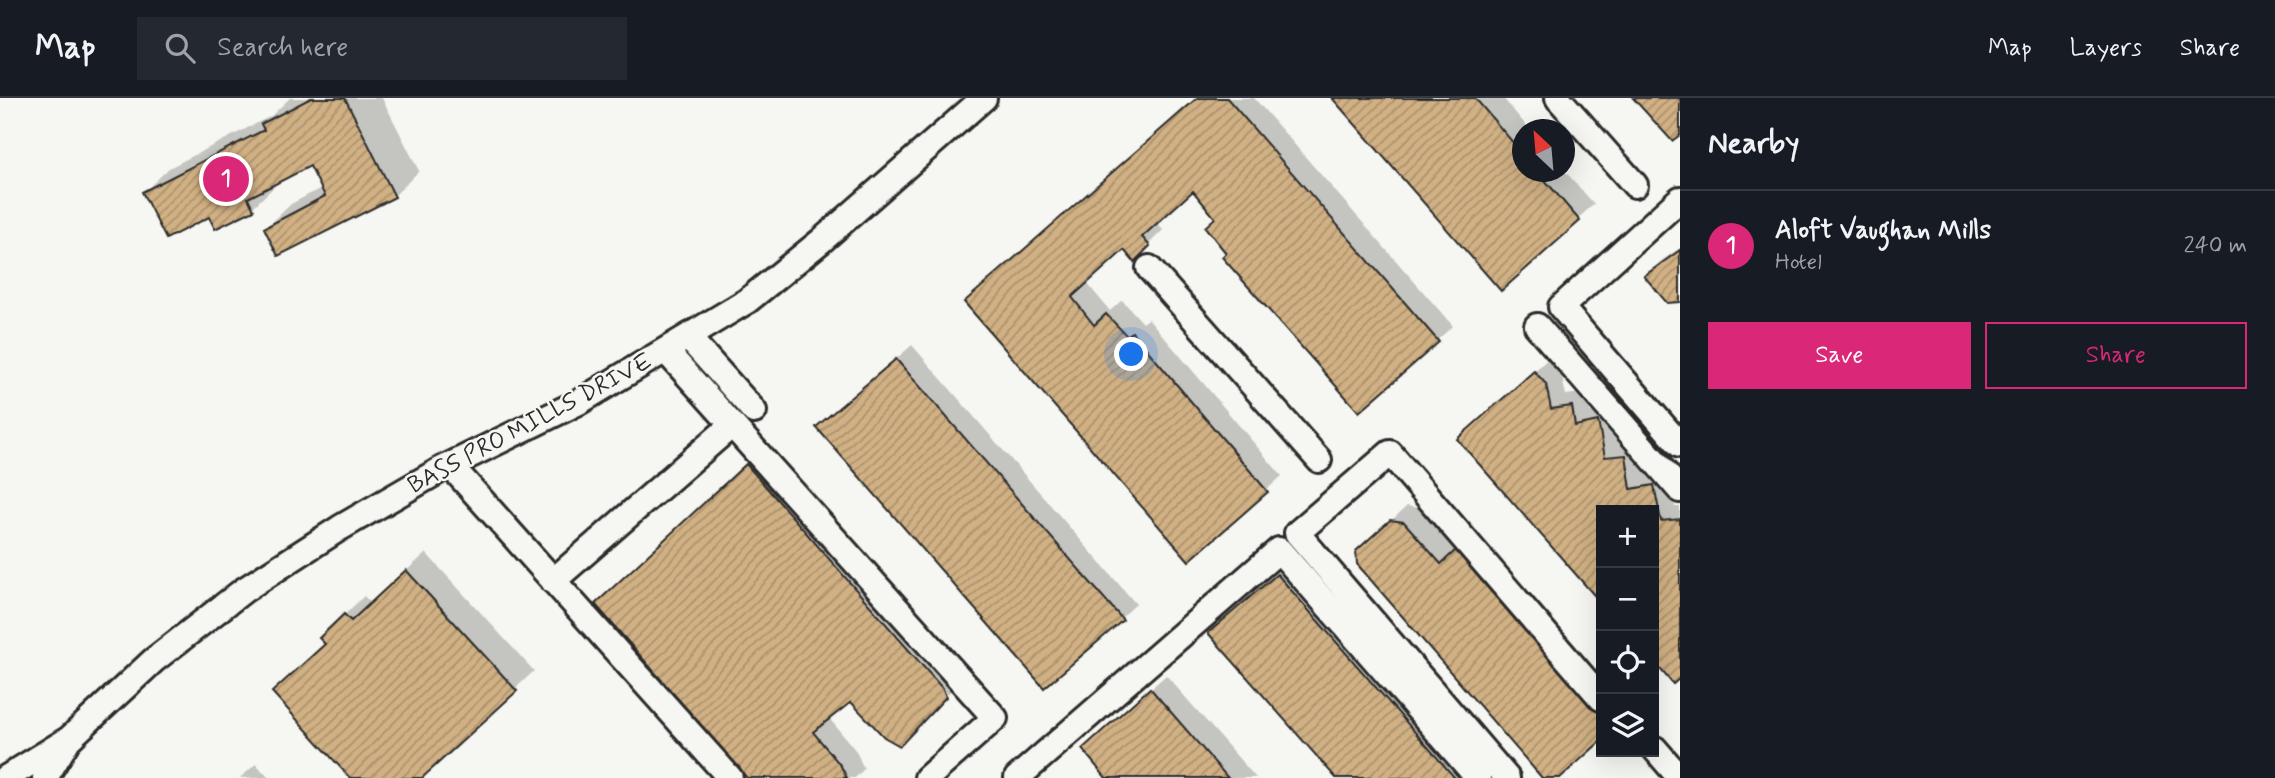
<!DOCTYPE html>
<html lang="en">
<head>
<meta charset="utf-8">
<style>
	body { margin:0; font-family:Mynerve,sans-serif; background:#242831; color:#f1f3f6 }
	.controls { position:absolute; right:21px; bottom:21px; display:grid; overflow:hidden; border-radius:0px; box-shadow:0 7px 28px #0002 }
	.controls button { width:63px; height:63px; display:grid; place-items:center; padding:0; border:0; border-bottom:2px solid #363941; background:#171b24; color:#f1f3f6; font:35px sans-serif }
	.compass { position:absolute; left:1512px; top:21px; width:63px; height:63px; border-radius:50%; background:#171b24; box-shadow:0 7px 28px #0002; rotate:334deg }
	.you { position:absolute; left:1132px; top:257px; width:24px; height:24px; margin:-18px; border:5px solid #fff; border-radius:50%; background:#1a73e8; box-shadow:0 0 0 10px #1a73e833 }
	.badge { display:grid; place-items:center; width:46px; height:46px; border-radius:50%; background:#db2777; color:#fff; font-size:23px; font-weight:700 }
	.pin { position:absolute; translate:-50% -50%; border:4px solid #fff; box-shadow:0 2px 7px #0006 }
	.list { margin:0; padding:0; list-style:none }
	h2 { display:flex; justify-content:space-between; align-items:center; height:91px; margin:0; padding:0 28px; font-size:30px }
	h2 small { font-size:23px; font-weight:400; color:#9ea1a6 }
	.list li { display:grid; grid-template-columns:46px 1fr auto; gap:21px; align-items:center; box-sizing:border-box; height:112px; padding:0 28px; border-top:2px solid #363941 }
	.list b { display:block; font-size:26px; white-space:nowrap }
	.list p { margin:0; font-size:23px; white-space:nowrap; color:#9ea1a6 }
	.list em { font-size:23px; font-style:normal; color:#9ea1a6 }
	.actions { display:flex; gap:14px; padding:21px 28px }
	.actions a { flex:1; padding:16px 0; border:2px solid #db2777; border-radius:0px; text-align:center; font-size:24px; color:#db2777 }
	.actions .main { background:#db2777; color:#fff }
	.icon { flex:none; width:38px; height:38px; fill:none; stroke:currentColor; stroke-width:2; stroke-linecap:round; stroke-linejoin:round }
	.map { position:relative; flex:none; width:1680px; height:680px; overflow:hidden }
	header { display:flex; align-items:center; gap:42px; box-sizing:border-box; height:98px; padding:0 35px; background:#171b24; border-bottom:2px solid #363941 }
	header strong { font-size:33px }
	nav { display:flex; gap:38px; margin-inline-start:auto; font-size:24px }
	.search { width:490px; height:63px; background:#242831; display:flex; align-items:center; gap:18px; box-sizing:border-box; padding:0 24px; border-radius:0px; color:#9ea1a6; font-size:26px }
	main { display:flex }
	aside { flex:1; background:#171b24 }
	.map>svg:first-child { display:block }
	.shadow { fill:#0003 }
	.building { fill:url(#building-hatch); stroke:#2b2b2b; stroke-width:2 }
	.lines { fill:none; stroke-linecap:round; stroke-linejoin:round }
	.minor-casing { stroke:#2b2b2b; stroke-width:30 }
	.minor { stroke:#f6f6f2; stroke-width:24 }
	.labels { text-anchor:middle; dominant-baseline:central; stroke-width:5; stroke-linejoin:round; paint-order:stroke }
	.street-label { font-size:24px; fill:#2b2b2b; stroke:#f6f6f2 }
</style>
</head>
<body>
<header>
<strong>Map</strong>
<div class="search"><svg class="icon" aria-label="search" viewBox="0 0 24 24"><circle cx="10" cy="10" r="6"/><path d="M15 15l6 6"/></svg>Search here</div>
<nav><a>Map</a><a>Layers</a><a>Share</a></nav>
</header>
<main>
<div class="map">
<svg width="1680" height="680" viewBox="0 0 1680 680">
	<defs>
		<pattern id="building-hatch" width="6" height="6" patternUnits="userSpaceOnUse" patternTransform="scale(1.75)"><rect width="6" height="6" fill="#d1b184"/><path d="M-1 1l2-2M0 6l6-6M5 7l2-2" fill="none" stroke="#aa906c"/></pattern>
	</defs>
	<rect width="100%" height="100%" fill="#f6f6f2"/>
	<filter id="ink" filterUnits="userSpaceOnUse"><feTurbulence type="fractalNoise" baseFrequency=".0143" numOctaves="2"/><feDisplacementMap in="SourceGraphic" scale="14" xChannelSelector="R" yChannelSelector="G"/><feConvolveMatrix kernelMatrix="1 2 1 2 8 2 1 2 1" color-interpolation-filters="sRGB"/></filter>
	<g filter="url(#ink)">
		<!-- shadow -->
		<path class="shadow" d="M290,0H382L419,73L394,98L279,156L266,130L291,106L323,89L311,66L276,84L277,86L252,110L210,117L144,94L169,70L271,18Z
			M1197,0H1254L1453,228L1359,311L1228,155L1217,119L1193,90L1157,124L1163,132L1134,161L1125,149L1086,184L1110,213L1122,202L1143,225L1148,220L1282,378L1190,461L966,205Z
			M1334,0H1503L1530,32H1522V74L1564,72L1594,106L1501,190Z
			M1680,150V203L1646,178L1661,163Z
			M912,247L1136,506L1121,520L818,329Z
			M1550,259L1560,271L1566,297L1587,294L1590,314L1613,309L1620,345L1640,342L1646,377L1668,373L1675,409H1680V578L1673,584L1654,562V412H1601V502L1459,341Z
			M762,353L960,583L914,631L852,602L829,620L856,653L864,671L855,680H749L612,491Z
			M1407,408L1419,410L1457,453L1601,583V641L1558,680H1544L1374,439Z
			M426,455L534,573L419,680H352L326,545L340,521L364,498L371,505Z
			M1293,462L1483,680H1338L1210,535Z
			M1166,577L1256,680H1109L1099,637Z
			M256,666L269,680H240Z"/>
		<!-- building -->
		<path class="building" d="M311,0H345L395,99L278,158L264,130L325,98L310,68L248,100L254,112L215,131L209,119L166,141L142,94L264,32L261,26Z
			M1197,0H1227L1439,244L1359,314L1222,159L1226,155L1205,129L1215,120L1193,93L1142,139L1150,148L1134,164L1124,152L1072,199L1094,227L1106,216L1127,238L1132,234L1268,394L1189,463L964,204Z
			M1332,0H1475L1522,55V74H1538L1580,123L1501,193Z
			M1633,0H1680V37L1672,43Z
			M1680,152V204L1667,205L1644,178Z
			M896,261L1123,522L1044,590L816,329Z
			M1534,273L1546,286L1551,311L1572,308L1575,328L1598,323L1605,359L1626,357L1631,391L1654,387L1661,423L1680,421V580L1673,586L1654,564V412H1601V505L1457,341Z
			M746,366L943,591L946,599L900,648L884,639L851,604L813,634L841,668L847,680H747L595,506Z
			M1390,422L1404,424L1441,466L1458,450L1601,615V643L1560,680H1542L1357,466L1356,453Z
			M406,472L517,593L422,680H350L272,594L325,546L319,540L344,516L351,523Z
			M1277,476L1455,680H1336L1208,535Z
			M1150,590L1228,680H1106L1082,651Z"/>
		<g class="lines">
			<defs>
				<path id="minor" d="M1558,0L1635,87
					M1680,101L1561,209L1680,347
					M1149,170L1319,362
					M1537,228L1680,392
					M688,239L754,313
					M666,253L995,620L927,680
					M450,367L730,680
					M553,483L732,327
					M1655,651L1680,680
					M6,680L69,641L154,562L244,492L340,430L442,371L579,304L747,203L821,143L984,0
					M45,680L67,644
					M1017,680L1279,452L1478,680
					M1507,680L1297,435L1390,355L1601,600"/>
			</defs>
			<!-- minor casing -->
			<use href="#minor" class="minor-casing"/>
			<!-- minor -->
			<use href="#minor" class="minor"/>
		</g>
	</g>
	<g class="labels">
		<!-- street labels -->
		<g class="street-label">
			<text transform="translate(530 326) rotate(-28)">BASS PRO MILLS DRIVE</text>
		</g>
	</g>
</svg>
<div class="controls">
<button>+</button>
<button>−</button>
<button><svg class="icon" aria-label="locate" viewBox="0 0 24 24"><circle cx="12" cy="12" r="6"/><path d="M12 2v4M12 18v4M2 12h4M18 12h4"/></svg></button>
<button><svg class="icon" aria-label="layers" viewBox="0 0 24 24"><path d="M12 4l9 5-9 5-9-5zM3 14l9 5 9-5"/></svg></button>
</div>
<svg class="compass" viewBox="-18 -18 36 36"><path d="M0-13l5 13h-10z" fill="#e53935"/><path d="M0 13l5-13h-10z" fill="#9ea1a6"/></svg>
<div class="you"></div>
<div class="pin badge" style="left:226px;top:81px">1</div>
</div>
<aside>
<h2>Nearby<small></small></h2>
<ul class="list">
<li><span class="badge">1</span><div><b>Aloft Vaughan Mills</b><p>Hotel</p></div><em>240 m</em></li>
</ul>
<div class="actions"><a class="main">Save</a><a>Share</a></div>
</aside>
</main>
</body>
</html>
